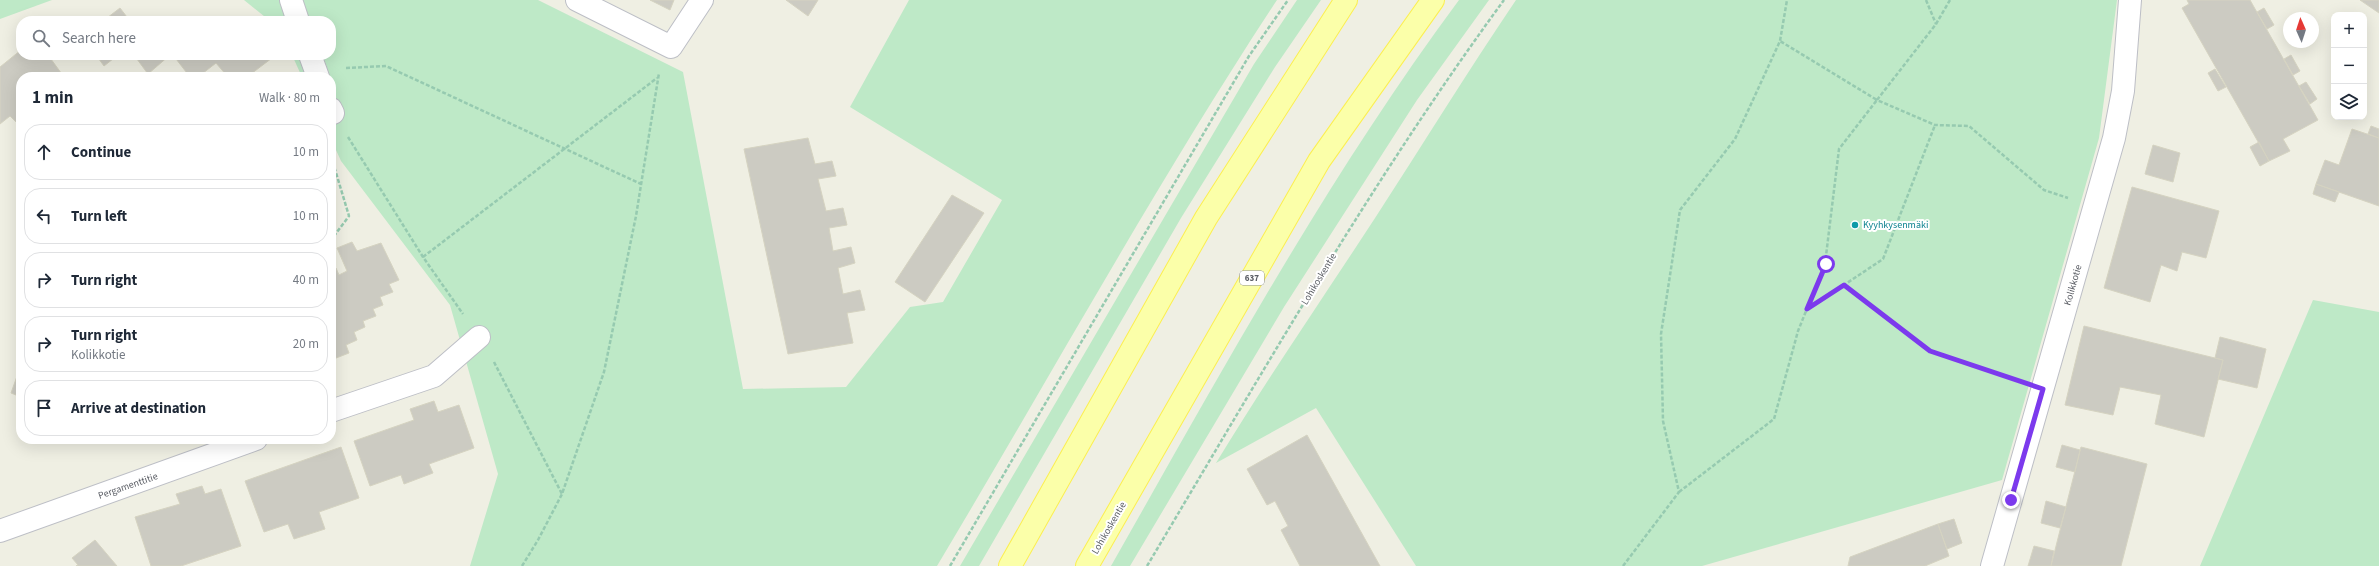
<!DOCTYPE html>
<html lang="en">
<head>
<meta charset="utf-8">
<style>
	body { margin:0; font-family:"Source Sans 3",sans-serif; background:#f6f6f7; color:#1f2937 }
	.controls { position:absolute; right:12px; top:12px; display:grid; overflow:hidden; border-radius:8px; box-shadow:0 4px 16px #0002 }
	.controls button { width:36px; height:36px; display:grid; place-items:center; padding:0; border:0; border-bottom:1px solid #e0e1e3; background:#fff; color:#1f2937; font:20px sans-serif }
	.compass { position:absolute; left:2283px; top:12px; width:36px; height:36px; border-radius:50%; background:#fff; box-shadow:0 4px 16px #0002; rotate:357deg }
	.stop { position:absolute; width:12px; height:12px; margin:-9px; border:3px solid #7c3aed; border-radius:50%; background:#fff }
	.stop.end { background:#7c3aed; border-color:#fff; box-shadow:0 1px 4px #0008 }
	.list { margin:0; padding:0; list-style:none }
	h2 { display:flex; justify-content:space-between; align-items:center; height:52px; margin:0; padding:0 16px; font-size:17px }
	h2 small { font-size:13px; font-weight:400; color:#747a83 }
	.list li { display:grid; grid-template-columns:26px 1fr auto; gap:12px; align-items:center; box-sizing:border-box; height:56px; margin:0 8px 8px; padding:0 8px; border:1px solid #e0e1e3; border-radius:16px }
	.list b { display:block; font-size:15px; white-space:nowrap }
	.list p { margin:0; font-size:13px; white-space:nowrap; color:#747a83 }
	.list em { font-size:13px; font-style:normal; color:#747a83 }
	.icon { flex:none; width:22px; height:22px; fill:none; stroke:currentColor; stroke-width:2; stroke-linecap:round; stroke-linejoin:round }
	.map { position:relative; flex:none; width:2379px; height:566px; overflow:hidden }
	.search { position:absolute; background:#fff; box-shadow:0 4px 16px #0002; left:16px; top:16px; width:320px; height:44px; display:flex; align-items:center; gap:10px; box-sizing:border-box; padding:0 14px; border-radius:16px; color:#747a83; font-size:15px }
	.panel { position:absolute; background:#fff; box-shadow:0 4px 16px #0002; left:16px; top:72px; width:320px; height:372px; border-radius:16px }
	.map>svg:first-child { display:block }
	.green { fill:#bee9c7 }
	.building { fill:#cccbc2; stroke:#d5d3c1 }
	.lines { fill:none; stroke-linecap:round; stroke-linejoin:round }
	.minor-casing { stroke:#bdbfc6; stroke-width:24 }
	.major-casing { stroke:#fcef50; stroke-width:24 }
	.path { stroke:#96cab0; stroke-width:2.5; stroke-dasharray:4 2; stroke-linecap:butt }
	.minor { stroke:#fff; stroke-width:22 }
	.major { stroke:#fbffa9; stroke-width:22 }
	.route { stroke:#7c3aed; stroke-width:5 }
	.culture-dot { fill:#0f9aa8; stroke:#fff; stroke-width:1.5 }
	.labels { text-anchor:middle; dominant-baseline:central; stroke-width:4; stroke-linejoin:round; paint-order:stroke }
	.shield { fill:#fff; stroke:#8c8e93; stroke-width:1 }
	.shield-label { font-size:9px; font-weight:bold; fill:#5b5e65 }
	.culture-label { font-size:10px; fill:#0d838f; stroke:#fff; text-anchor:start }
	.street-label { font-size:10px; fill:#5b5e65; stroke:#fff }
</style>
</head>
<body>
<div class="map">
<svg width="2379" height="566" viewBox="0 0 2379 566">
	<rect width="100%" height="100%" fill="#efefe3"/>
	<!-- green -->
	<path class="green" d="M0,0H52L0,19Z
		M244,0H538L683,72L743,389L846,387L910,307L943,302L1002,200L850,107L909,0H1277C1156,184 1050,377 937,566H470L498,474L450,305L341,161L331,139V77H302L292,55H331V21H270Z
		M1297,0H1321L1275,67L1181,218L979,566H960L1254,64Z
		M1459,0H1489L1417,100L1284,307L1130,566H1111C1220,374 1327,178 1459,0Z
		M1516,0H2117L2099,138L2002,480L1702,566H1416L1316,408L1216,463C1267,379 1323,298 1377,215C1423,144 1468,71 1516,0Z
		M2313,300L2379,312V566H2200Z"/>
	<!-- building -->
	<path class="building" d="M650,0H674L670,10Z
		M786,0H818L808,16Z
		M2187,0H2250L2318,120L2283,139L2290,151L2269,161L2182,8L2189,4Z
		M2360,0H2379V13Z
		M120,8L130,21H103Z
		M2264,8L2274,25L2267,29L2257,12Z
		M21,50V55H48L64,77H21V127L10,116L0,124V67Z
		M96,55H118L104,66Z
		M134,55H170L148,74Z
		M173,55H270L272,58L247,77H228L216,63L198,77H190Z
		M2291,55L2300,71L2293,75L2284,59Z
		M2215,69L2226,87L2218,91L2208,73Z
		M2306,82L2317,99L2310,104L2299,86Z
		M2371,126L2379,129V138L2368,134Z
		M2352,129L2379,138V206L2316,184L2325,160L2339,165Z
		M808,138L815,164L832,161L836,176L818,179L826,211L843,208L847,225L829,228L833,251L851,247L855,263L838,268L843,294L860,290L865,310L847,313L853,343L788,354L744,149Z
		M2259,142L2269,161L2260,166L2250,147Z
		M2153,145L2180,153L2173,182L2145,174Z
		M2316,184L2339,192L2335,202L2313,194Z
		M2132,187L2219,211L2206,258L2182,252L2177,271L2161,265L2150,302L2104,288Z
		M952,195L984,213L925,302L895,282Z
		M352,242L357,251L381,243L399,280L389,284L393,292L380,297L383,305L373,309L376,316L363,321L365,327L354,332L357,340L346,345L349,353L331,360V270L336,268L339,275L347,271L337,248Z
		M2084,326L2223,360L2204,437L2155,424L2161,395L2120,387L2113,415L2065,405Z
		M2220,337L2266,349L2257,388L2218,379L2223,360L2215,358Z
		M21,365V397L11,393Z
		M434,401L438,412L459,405L474,448L429,464L433,473L404,484L401,475L370,486L354,441L414,420L410,409Z
		M1307,435L1380,566H1300L1281,530L1288,526L1275,501L1267,505L1247,469Z
		M2062,445L2080,450L2075,472L2056,467Z
		M341,447L359,498L319,512L325,529L294,539L288,524L264,532L245,481Z
		M2081,447L2147,464L2121,566H2051Z
		M202,486L205,494L221,489L241,546L181,566H151L135,517L180,504L176,494Z
		M2046,501L2066,507L2060,528L2041,523Z
		M1954,519L1962,543L1947,549L1938,524Z
		M1938,524L1949,556L1925,566H1848L1850,557Z
		M95,540L117,566H76L78,565L72,558Z
		M2034,546L2054,551L2051,566H2028Z"/>
	<g class="lines">
		<defs>
			<path id="minor" d="M291,0L298,21
				M577,0L671,47L702,0
				M310,55L318,77
				M331,109L333,113
				M331,411L434,376L479,337
				M0,531L256,439
				M1992,566L2114,138L2123,91L2130,0"/>
			<path id="major" d="M1010,566L1206,218L1346,0
				M1087,566L1319,161L1433,0"/>
		</defs>
		<!-- minor casing -->
		<use href="#minor" class="minor-casing"/>
		<!-- major casing -->
		<use href="#major" class="major-casing"/>
		<!-- path -->
		<path class="path" d="M1926,0L1936,24
			M1950,0L1936,24L1877,100L1935,125L1969,126L2044,190L2068,198
			M346,68L386,66L641,184
			M348,137L423,257L463,314
			M331,156L349,216L331,240
			M423,257L657,78
			M1844,285L1930,351L2014,379
			M1808,309L1883,259L1935,125
			M494,362L562,494
			M1679,492L1774,419L1798,331L1825,264L1839,149L1877,100L1780,41
			M522,566L538,540L562,494L604,372L636,216L659,73
			M950,566L1249,56L1288,0
			M1147,566C1261,375 1372,180 1504,0
			M1623,566L1679,492L1663,421L1661,334L1680,210L1735,139L1780,41L1787,0"/>
		<!-- minor -->
		<use href="#minor" class="minor"/>
		<!-- major -->
		<use href="#major" class="major"/>
	</g>
	<g class="lines">
		<!-- route -->
		<path class="route" d="M1826,264L1807,309L1844,285L1930,351L2043,389L2011,500"/>
	</g>
	<!-- markers -->
	<circle class="culture-dot" cx="1855" cy="225" r="4"/>
	<g class="labels">
		<!-- shield labels -->
		<rect class="shield" x="1240" y="271" width="24" height="14" rx="3"/>
		<g class="shield-label">
			<text x="1252" y="278">637</text>
		</g>
		<!-- culture labels -->
		<g class="culture-label">
			<text x="1863" y="225">Kyyhkysenmäki</text>
		</g>
		<!-- street labels -->
		<g class="street-label">
			<text transform="translate(1319 279) rotate(-59)">Lohikoskentie</text>
			<text transform="translate(2073 285) rotate(-74)">Kolikkotie</text>
			<text transform="translate(128 486) rotate(-19)">Pergamenttitie</text>
			<text transform="translate(1109 528) rotate(-60)">Lohikoskentie</text>
		</g>
	</g>
</svg>
<div class="controls">
<button>+</button>
<button>−</button>
<button><svg class="icon" aria-label="layers" viewBox="0 0 24 24"><path d="M12 4l9 5-9 5-9-5zM3 14l9 5 9-5"/></svg></button>
</div>
<svg class="compass" viewBox="-18 -18 36 36"><path d="M0-13l5 13h-10z" fill="#e53935"/><path d="M0 13l5-13h-10z" fill="#747a83"/></svg>
<div class="stop" style="left:1826px;top:264px"></div>
<div class="stop end" style="left:2011px;top:500px"></div>
<div class="search"><svg class="icon" aria-label="search" viewBox="0 0 24 24"><circle cx="10" cy="10" r="6"/><path d="M15 15l6 6"/></svg>Search here</div>
<section class="panel">
<h2>1 min<small>Walk · 80 m</small></h2>
<ul class="list">
<li><svg class="icon" aria-label="ahead" viewBox="0 0 24 24"><path d="M12 20V5M6 11l6-6 6 6"/></svg><div><b>Continue</b></div><em>10 m</em></li>
<li><svg class="icon" aria-label="left" viewBox="0 0 24 24"><path d="M17 20v-9H6M10 6l-5 5 5 5"/></svg><div><b>Turn left</b></div><em>10 m</em></li>
<li><svg class="icon" aria-label="right" viewBox="0 0 24 24"><path d="M7 20v-9h11M14 6l5 5-5 5"/></svg><div><b>Turn right</b></div><em>40 m</em></li>
<li><svg class="icon" aria-label="right" viewBox="0 0 24 24"><path d="M7 20v-9h11M14 6l5 5-5 5"/></svg><div><b>Turn right</b><p>Kolikkotie</p></div><em>20 m</em></li>
<li><svg class="icon" aria-label="arrive" viewBox="0 0 24 24"><path d="M6 21V4h12l-3 4 3 4H6"/></svg><div><b>Arrive at destination</b></div></li>
</ul>
</section>
</div>
</body>
</html>
